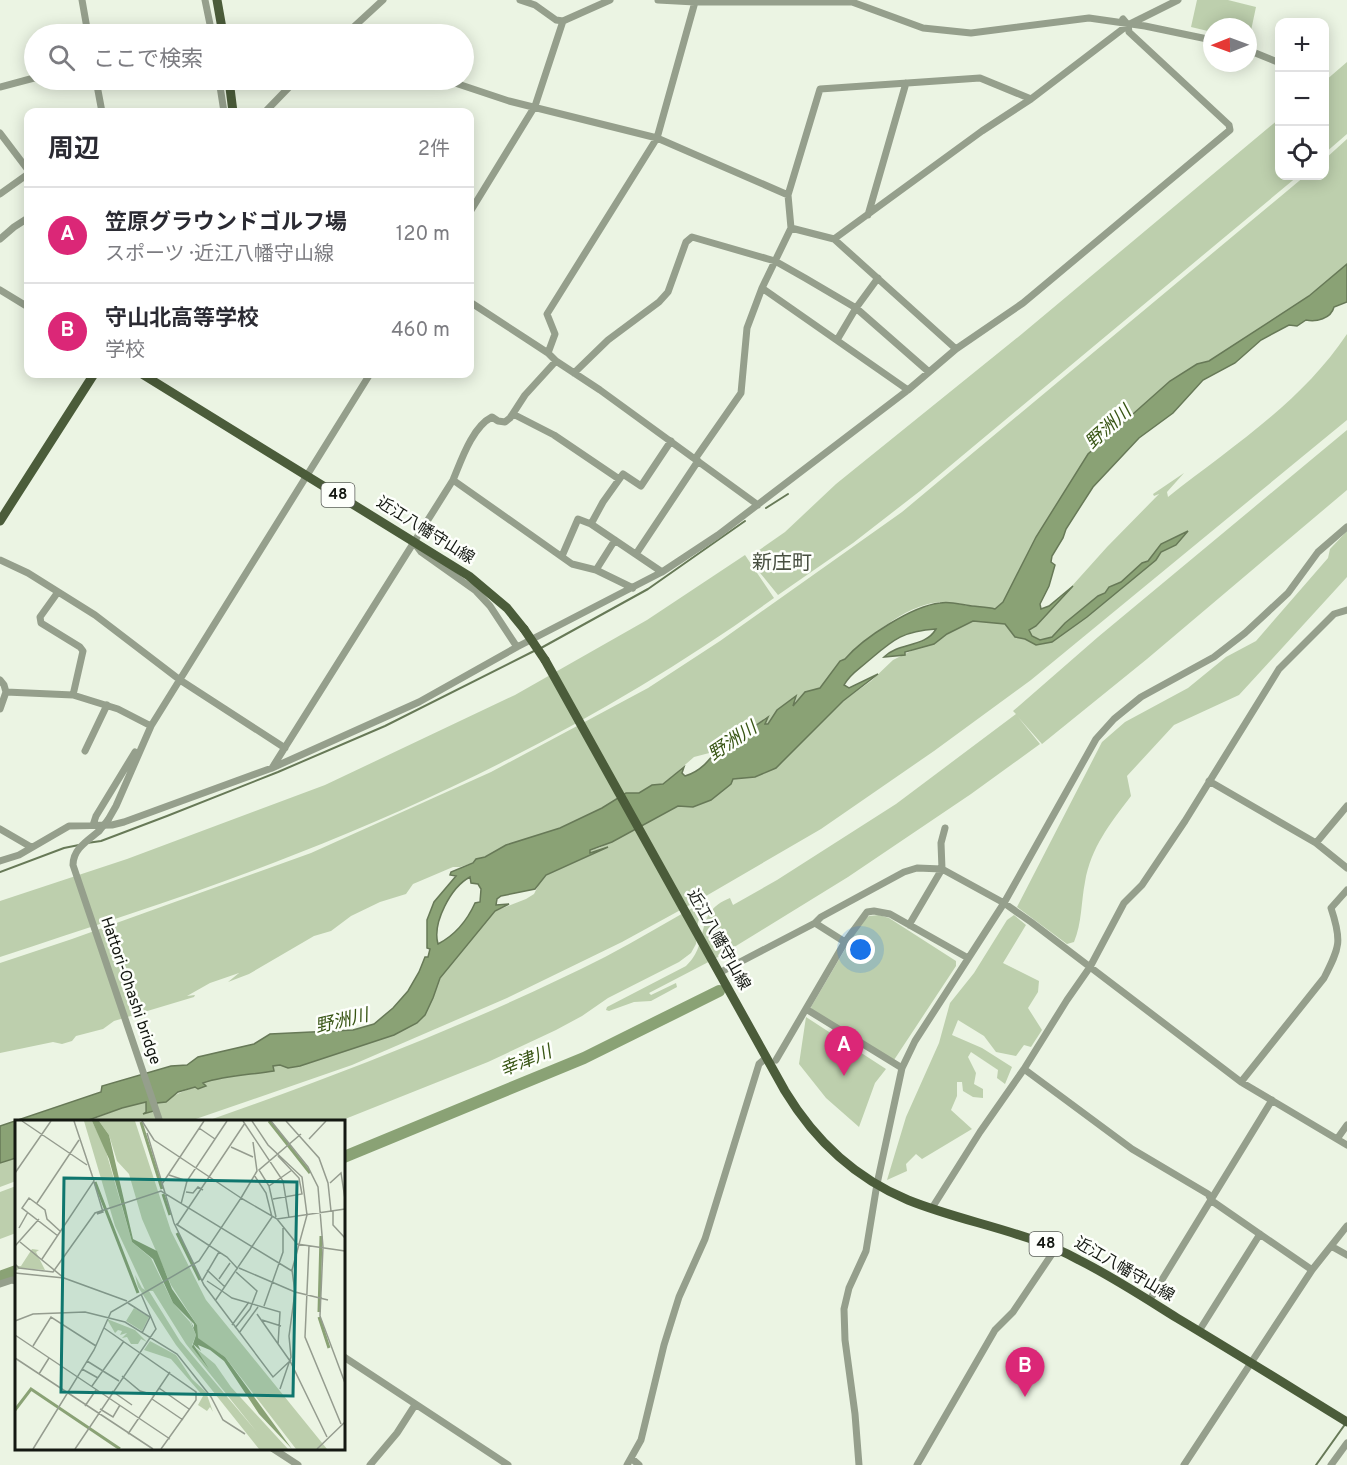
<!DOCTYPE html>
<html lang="ja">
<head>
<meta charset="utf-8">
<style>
	body { margin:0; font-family:Overpass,"Noto Sans JP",sans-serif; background:#f2f2f3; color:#2b2b33 }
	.controls { position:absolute; right:18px; top:18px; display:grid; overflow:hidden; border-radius:12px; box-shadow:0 3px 15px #0003 }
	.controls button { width:54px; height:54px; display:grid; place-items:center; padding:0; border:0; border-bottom:2px solid #e1e1e2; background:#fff; color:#2b2b33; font:30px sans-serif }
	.compass { position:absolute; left:1203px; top:18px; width:54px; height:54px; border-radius:50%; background:#fff; box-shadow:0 3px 15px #0003; rotate:269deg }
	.you { position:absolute; left:861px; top:950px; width:21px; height:21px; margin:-15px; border:4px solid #fff; border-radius:50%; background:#1a73e8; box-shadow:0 0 0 9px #1a73e833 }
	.badge { display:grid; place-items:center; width:39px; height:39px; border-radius:50%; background:#db2777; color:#fff; font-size:20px; font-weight:700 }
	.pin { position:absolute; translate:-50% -50px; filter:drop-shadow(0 2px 3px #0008) }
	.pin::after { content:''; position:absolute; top:32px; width:21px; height:18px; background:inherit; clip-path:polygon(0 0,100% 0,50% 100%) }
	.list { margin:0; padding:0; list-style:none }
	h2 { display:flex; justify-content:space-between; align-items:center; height:78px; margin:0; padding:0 24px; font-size:26px }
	h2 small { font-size:20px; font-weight:400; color:#7c7c81 }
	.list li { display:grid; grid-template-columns:39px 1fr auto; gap:18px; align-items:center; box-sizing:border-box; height:96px; padding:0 24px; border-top:2px solid #e1e1e2 }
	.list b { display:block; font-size:22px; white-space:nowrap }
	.list p { margin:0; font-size:20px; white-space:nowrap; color:#7c7c81 }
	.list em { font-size:20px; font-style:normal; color:#7c7c81 }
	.icon { flex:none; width:33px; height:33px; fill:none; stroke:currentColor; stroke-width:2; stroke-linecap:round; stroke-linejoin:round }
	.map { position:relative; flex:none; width:1347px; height:1465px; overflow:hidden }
	.search { position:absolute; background:#fff; box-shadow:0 3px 15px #0003; left:24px; top:24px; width:450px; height:66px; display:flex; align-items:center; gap:15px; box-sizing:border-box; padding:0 21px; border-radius:33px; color:#7c7c81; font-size:22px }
	.panel { position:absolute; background:#fff; box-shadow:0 3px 15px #0003; left:24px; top:108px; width:450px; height:270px; border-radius:12px }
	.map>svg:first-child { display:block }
	.green { fill:#bdcfad }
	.water { fill:#8aa275; stroke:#677957; stroke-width:1.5; fill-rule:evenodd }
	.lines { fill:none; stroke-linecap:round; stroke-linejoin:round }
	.stream { stroke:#677957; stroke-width:2 }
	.river { stroke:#8aa275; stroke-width:12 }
	.minor { stroke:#959f8c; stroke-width:7 }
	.major { stroke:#4b5c3a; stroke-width:9 }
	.minor-bridge { stroke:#959f8c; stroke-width:7 }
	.major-bridge { stroke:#4b5c3a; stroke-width:9 }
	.labels { text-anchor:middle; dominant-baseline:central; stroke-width:5; stroke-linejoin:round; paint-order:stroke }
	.shield { fill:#fdfffb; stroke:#5a5d58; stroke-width:1.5 }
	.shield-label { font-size:15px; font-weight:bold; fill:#141812 }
	.street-label { font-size:16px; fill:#141812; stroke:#fdfffb }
	.water-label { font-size:18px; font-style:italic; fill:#385514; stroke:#fdfffb }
	.quarter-label { font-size:20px; fill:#474f40; stroke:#fdfffb }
	.inset-river { fill:none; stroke:#8aa275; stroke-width:3 }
	.inset-road { fill:none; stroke:#959c8f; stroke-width:1.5 }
	.view { fill:#0f766e; fill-opacity:0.15; stroke:#0f766e; stroke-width:3 }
	.inset-edge { fill:none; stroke:#141812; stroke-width:3 }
</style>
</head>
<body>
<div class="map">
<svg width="1347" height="1465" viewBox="0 0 1347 1465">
	<rect width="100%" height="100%" fill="#ebf4e3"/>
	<!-- green -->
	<path class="green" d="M1197,0H1228L1256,7L1249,40L1248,27H1212V32L1191,27Z
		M1347,62V134L1325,153V81Z
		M1279,119L1280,176H1298L920,491L853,543L778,595L756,568L753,560L755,553L785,532L836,484L1023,333Z
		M1347,139V264L1309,296L1209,361L1197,364L1170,381L1088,454L1036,537L1003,602L995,609C978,607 962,603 944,602C909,602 876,633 850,653L845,659L840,661L820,688L803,697L793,706L796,700L768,724H765L767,717L765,718C757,724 749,729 740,735C733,739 729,746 720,748V747L717,751L694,757L663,784L652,785L639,793H626L602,808L560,828L506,845L485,857L476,859L473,863L460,867H453L413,884L406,894L380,902L351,916L331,931L314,936L249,974L228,982L239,973L210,983L187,996L195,995L194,997L114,1021L103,1029L76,1036L72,1041L62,1044L53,1042L0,1053V963L72,939L311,853L491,772L648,688L720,641L902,512L1305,176H1324L1325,159Z
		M1347,334V420L1031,680L934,751L821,829L706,896L622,942L507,998L352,1065L190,1121L86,1122L122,1108L146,1102L145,1114L154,1111L157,1103C171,1099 180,1091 195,1087L198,1089L205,1086L203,1083C226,1075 249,1075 273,1071V1066L280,1065L300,1066L394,1035L417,1023L433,998L439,978L495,911L526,899L534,894L540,882L546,875L602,850L589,853L590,850L599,848L678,806L693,807L733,779L755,777L776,768L843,701L871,681L893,660L915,649L934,644L947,634L973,621L1005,624L1015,637L1025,639L1036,645L1052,642L1087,617L1156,560L1161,552L1176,545L1186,532L1161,544L1148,561L1142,563L1121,582L1109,587L1105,593L1098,596L1065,623L1052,637L1040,640L1032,636L1029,630L1036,626L1107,547L1159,494L1154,496L1153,494L1184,473L1167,492L1168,497C1231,447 1301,403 1347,334Z
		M1347,430V490L1147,659L1042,744L1018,717L1040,744L971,794L848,877L718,957L649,993L651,995L676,983L677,987L651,1001L634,1002L609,1011L606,1010L607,1007L686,966C712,942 692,913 730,898L733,905L777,880L896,804L1016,714L1013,711L1098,637Z
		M1347,531V577L1239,695L1174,725L1127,776L1131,796C1110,824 1091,847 1085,882C1081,902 1082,923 1074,942L1067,944L1017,907L1102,742L1125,722L1188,688L1226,657L1256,641L1328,558L1330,549Z
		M745,555L774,598C629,703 463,789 296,854C198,893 99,924 0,957V901L127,859L325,785L515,695L647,620Z
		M705,901L706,903L698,922L696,944L691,953L679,962L608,998L582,1016L556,1030L488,1062L340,1121L204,1122C341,1074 476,1022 605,957C639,939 672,919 705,901Z
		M879,915L889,918L956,961V966L894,1060L812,1011L811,1007L861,922L869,916Z
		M1014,915L1026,925L1003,963L1039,981L1038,992L1028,1008L1042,1030L1031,1047L1024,1045L1016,1056L996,1052L984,1036L958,1020L952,1035L982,1048L1012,1067L1005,1084L997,1078L998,1070L971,1052L968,1057L976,1073L974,1084L983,1089V1098L973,1097L963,1091L962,1082H957V1096L951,1110L972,1129L922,1159L916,1154L906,1164L907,1171L887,1180L906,1117L939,1043L950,1003L974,973L1007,920Z
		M806,1017L886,1069L875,1083L859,1127L826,1098L799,1064Z
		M16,1158V1181L0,1187V1163Z
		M16,1186V1233L0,1239V1192Z"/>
	<!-- water -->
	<path class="water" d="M1347,264V302L1334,307C1331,319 1316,322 1306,320L1297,326L1289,325L1261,340L1235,363L1203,380L1173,413L1139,438L1093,487L1066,529L1063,538L1052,556L1051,562L1055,565L1049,586L1040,604L1041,609L1049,606L1073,586L1036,626L1029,630L1032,636L1040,640L1052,637L1065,623L1098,596L1105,593L1109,587L1121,582L1142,563L1148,561L1161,544L1188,531L1176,545L1161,552L1156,560L1087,617L1052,642L1036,645L1025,639L1015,637L1005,624L973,621L947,634L934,644L905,652V655L884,657C899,642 925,648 936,629C901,631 892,641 867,662C858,670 850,674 844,685L849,688L878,674L843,701L776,768L755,777L733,779L731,784L711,800L693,807L678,806L612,842L590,850V853L608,847L546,875L535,889L501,896L497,899L496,905L509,904L495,911L440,978L433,998L425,1015L417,1023L394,1035L300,1066L288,1068L280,1065L273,1066L274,1071C250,1075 226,1075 203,1083L206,1086L198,1089L195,1087L178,1092L166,1102L157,1103L154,1111L143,1114L146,1112V1102L122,1108L86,1121L16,1122V1158L0,1163V1126L101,1092L102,1086L171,1066L187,1065L198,1057L254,1044L270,1034L353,1030L374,1024L393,1008L408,991L419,972L425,957H428L430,949L427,948V920L434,902L456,876L450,875L451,872L473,863L476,859L485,857L506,845L560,828L602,808L626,793H639L652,785L663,784L684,767L682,773L685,776C702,771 711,758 721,745V748L726,747L738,736L749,730L768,717L765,724H768L777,710L796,696L793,706L805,692L820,688L840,661L845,659C863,638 912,606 940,603C952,601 961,605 972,606C980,607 988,607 995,609L1003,602L1036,537L1088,454L1170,381L1197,364L1209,361L1309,296ZM470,877L471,883L478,884L481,889L480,902L475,903C467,921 455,935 438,944C432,923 451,887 470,877Z"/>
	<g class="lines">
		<!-- stream -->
		<path class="stream" d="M766,508L788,494
			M541,648L648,589L745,521
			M87,843L101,841L167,816L278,772L385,726L536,650
			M0,872L64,848L79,845
			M1316,1465L1346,1423"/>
		<!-- river -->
		<path class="river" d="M344,1157L584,1058L719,991
			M0,1277L16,1271"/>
		<!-- minor -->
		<path class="minor" d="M82,0L88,34
			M205,0L212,34
			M520,0L535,5L556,20L563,21L610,0
			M696,0L695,2H852L923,28L971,33L1089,18L1145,26L1212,40
			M346,34L383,0
			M1248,50L1280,63
			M96,80L102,112
			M219,80L224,112
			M446,80L509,101L657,138L788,195
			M294,83L344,80
			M0,87L34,78
			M265,112L295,81
			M0,133L28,170
			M0,194L28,174
			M470,212L535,106L563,21
			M868,215L906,83
			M791,228L834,239L956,349
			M0,239L14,227L28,218
			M834,239L982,131L1031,99L1128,25L1178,0
			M762,288L908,390
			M0,290L28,307
			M470,302L548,353L556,361L600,390L758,505
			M837,340L856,308L878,278
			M548,353L555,334L547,314L657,138L695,2L658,0
			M574,373L608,340L659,302L668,292L686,242L692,237L775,261L805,278L856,308L929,372
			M513,414L554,435L619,479
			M695,459L741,393L747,328L762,288L791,228L788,195L820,89L980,78L1031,99
			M453,480L572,564L596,570L633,588
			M591,524L603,502L623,474L641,486L671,441
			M415,544L421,552L476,591L490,606L517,647
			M636,554L698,461
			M562,556L578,519L591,524L662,572
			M0,560L28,573L95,615L180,680L285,748
			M596,570L615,540
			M58,592L40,617L41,623L80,647L83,651L73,695
			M0,680L4,685L6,692L73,695L118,709L151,726
			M0,709L6,692
			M85,751L107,705
			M272,768L453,480C461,461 472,427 492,417L498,421L505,422L510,418L525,395L556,361
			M1209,781L1316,843L1347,868
			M108,820L116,806L151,726L370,374
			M93,825L96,816L135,752
			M0,829L31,847
			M99,831C87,841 73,849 73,865L160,1122
			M1316,843L1347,806
			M0,861L19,855L69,826L112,825L124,822L272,768L419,702L517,647L662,572L718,535L908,390L956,349L1023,303L1230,130L1229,125L1129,32L1128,25L1123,19
			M815,923L845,942
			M909,925L942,869L941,843L945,828
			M719,973L815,923L821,917L904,872L917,868L942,869L1004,903L1031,922L1241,1082L1347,1145
			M806,1009L902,1068
			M776,1060L845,942L867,912L874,911L890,914L968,958
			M1024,1069L1132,1149L1208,1194L1212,1201L1312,1270
			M1241,1082L1324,978C1340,947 1342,941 1331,908L1347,890
			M1337,1139L1347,1125
			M932,1208L980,1132L1024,1069L1067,1000L1090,967L1124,903L1142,885L1185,821L1279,669L1334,614L1347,610
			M1331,1246L1347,1255
			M0,1284L12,1280L16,1281
			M1149,1301L1272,1100
			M1199,1331L1260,1234
			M344,1357L508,1465
			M272,1448L298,1465
			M631,1458L639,1465
			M370,1465L397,1433L415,1405
			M627,1465L641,1440L664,1345L679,1297L705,1239L759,1064L766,1058
			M859,1465L855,1414L845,1340L844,1309L849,1288L866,1251L877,1184L902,1068L915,1041L1004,903L1096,739L1114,719L1141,697L1214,657L1245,633L1288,593L1318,552L1347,527
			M917,1465L995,1330L1013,1312L1056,1248
			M1184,1465L1312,1270L1347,1226
			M1331,1465L1347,1443"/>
		<!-- major -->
		<path class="major" d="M217,0L223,34
			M229,80L233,112
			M142,374L469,576L507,608L524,629
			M0,521L94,374
			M545,660L785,1091C814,1139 855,1178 908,1200C965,1223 1024,1230 1079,1260C1113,1277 1145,1298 1177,1318C1234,1352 1290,1387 1347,1422"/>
		<!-- minor-bridge -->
		<path class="minor-bridge" d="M99,831L108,820"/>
		<!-- major-bridge -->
		<path class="major-bridge" d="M524,629L545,660"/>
	</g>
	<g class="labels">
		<!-- shield labels -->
		<g class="shield">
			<rect x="321.5" y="483" width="33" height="24" rx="4.5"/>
			<rect x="1029.5" y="1232" width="33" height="24" rx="4.5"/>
		</g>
		<g class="shield-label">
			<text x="338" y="495">48</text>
			<text x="1046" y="1244">48</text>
		</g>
		<!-- street labels -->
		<g class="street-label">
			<text transform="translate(425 531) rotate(32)">近江八幡守山線</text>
			<text transform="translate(718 940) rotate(61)">近江八幡守山線</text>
			<text transform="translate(130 991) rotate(71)">Hattori-Ohashi bridge</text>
			<text transform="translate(1124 1270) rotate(30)">近江八幡守山線</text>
		</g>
		<!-- water labels -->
		<g class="water-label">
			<text transform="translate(1109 428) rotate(-42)">野洲川</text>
			<text transform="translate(733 742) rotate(-34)">野洲川</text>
			<text transform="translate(342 1022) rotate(-13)">野洲川</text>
			<text transform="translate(526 1062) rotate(-22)">幸津川</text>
		</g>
		<!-- quarter labels -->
		<g class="quarter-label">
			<text x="782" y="564">新庄町</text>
		</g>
	</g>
	<!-- overview -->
	<g transform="translate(15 1120)">
		<rect width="330" height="330" fill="#ebf4e3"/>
		<path d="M69,1H77L90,28L117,122L136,138L158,183L175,202L181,215L177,225L200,244L216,267L273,329H244L161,225L123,167L120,155L127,168L130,170L100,106ZM134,171H138L171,224L241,311L165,221ZM84,1H120L156,111L191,180L312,329H281L210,237L182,218V205L156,165L127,99L114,54L102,41L94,15ZM17,129L24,130L21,132L30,150L6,148L0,151V146H6ZM119,188L134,197L127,211L111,201ZM92,199L120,210L132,222L126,219L123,224H116L112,217L107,218L112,213L105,215L107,211L103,210L100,213ZM135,221L161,235L177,259L191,272L198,292L195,287L192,291L183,285L188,276L156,239L129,230Z" fill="#bdcfad" fill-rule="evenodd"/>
		<path d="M77,1H84L94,15L118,119L142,131L157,169L182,205L183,218L210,237L277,329L244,294L209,241L195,230L183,225L186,231L178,224L194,249L177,227L181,215L175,200L179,208V204L158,183L138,139L117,122L94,39Z" fill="#8aa275"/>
		<path class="inset-river" d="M254,1L295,53M126,2L147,69M80,62L123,173M148,74L155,95M162,113L185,160M304,192L306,116M304,197L314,228M0,290L16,269L105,329"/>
		<path class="inset-road" d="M7,1L72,45M127,1L139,20L226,78M228,1L268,61L274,98M256,1L293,47L303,67L308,127L305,196L330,263M271,1L304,38L313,63L316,91M184,8L200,19M132,13L159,103L189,165L258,257L276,240M294,19L311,1M216,27L238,37M0,53L36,1M154,55L172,61M79,62L88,92L82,94M315,63L326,53L330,79M147,64L189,1M254,66L277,50M171,72L178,73L183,67L188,70M226,78L242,51L238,22M258,79L287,74L284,58L263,36M22,83L64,20M166,84L172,61L212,1M318,91V105L330,118M261,97L254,66L244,50L286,14M262,99L282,124L330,131M161,104L212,137L223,149M162,105L230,3M4,108L13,92M43,116L7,88L14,78L30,90L32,99L45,111M5,122L49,158L112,181M0,126L24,99M294,126L290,217L326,304M27,139L79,61L59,1M0,144L4,148L38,152L80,93L146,71L277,151M224,148L280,172L277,150L292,95L287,57L253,25L237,1M192,150L210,167M0,153L49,158M204,159L215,143M187,161L204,132M192,161L207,171M207,171L217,178L265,192L263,225M200,181L257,97L251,73L239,55M113,183L135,197L127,213M249,186L268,132V108M242,194L275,241L312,317M247,200L266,206M0,201L18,194L70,192L110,202L162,234L196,277L208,300L230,314M217,205L234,182M89,208L181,272V280L146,329M220,208L235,189L242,171L221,152M224,213L243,187M0,215L155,319M18,226L36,197L81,226M0,238L138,329M72,241L104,261M67,249L83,258M24,254L34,238M107,256L125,271L139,275M77,266L109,221M144,268L174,289M265,269L276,237L274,216L280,172L313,180M97,271L117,285M137,279L168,300M70,286L81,270M85,289L98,297L105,285M113,314L155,252M18,329L79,230L96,192L184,141L226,78L262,99L330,89M60,329L141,209L126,174M302,329L330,302"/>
		<path class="view" d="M49,58L282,62L278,276L46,272Z"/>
		<rect width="330" height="330" class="inset-edge"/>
	</g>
</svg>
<div class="controls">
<button>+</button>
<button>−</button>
<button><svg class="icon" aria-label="locate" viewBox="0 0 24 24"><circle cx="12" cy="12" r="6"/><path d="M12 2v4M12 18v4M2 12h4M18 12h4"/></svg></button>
</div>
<svg class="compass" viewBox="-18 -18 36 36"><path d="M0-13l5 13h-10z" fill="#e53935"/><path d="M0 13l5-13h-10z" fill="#7c7c81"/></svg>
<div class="you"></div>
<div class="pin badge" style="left:844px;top:1076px">A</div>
<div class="pin badge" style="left:1025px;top:1397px">B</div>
<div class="search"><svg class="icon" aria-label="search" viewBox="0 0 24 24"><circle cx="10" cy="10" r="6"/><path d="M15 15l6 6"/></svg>ここで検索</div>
<section class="panel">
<h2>周辺<small>2件</small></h2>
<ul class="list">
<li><span class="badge">A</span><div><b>笠原グラウンドゴルフ場</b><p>スポーツ · 近江八幡守山線</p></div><em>120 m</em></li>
<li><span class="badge">B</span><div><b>守山北高等学校</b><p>学校</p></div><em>460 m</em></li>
</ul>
</section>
</div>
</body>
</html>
